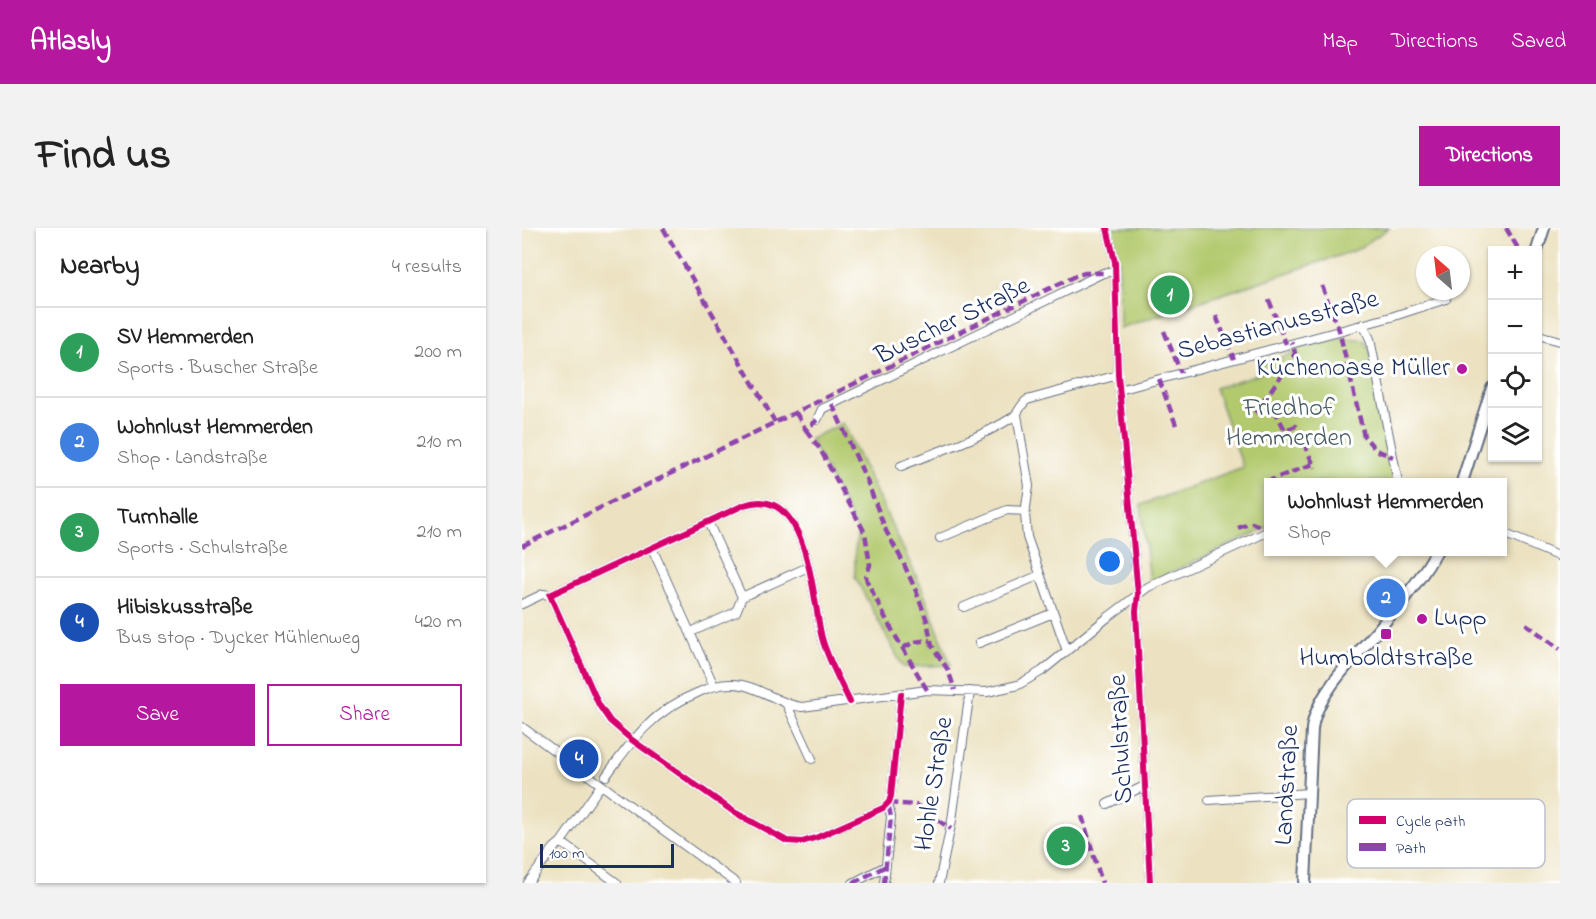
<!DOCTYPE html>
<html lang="en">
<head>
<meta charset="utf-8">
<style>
	body { margin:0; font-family:"Indie Flower",sans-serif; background:#f2f2f2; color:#222 }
	.controls { position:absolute; right:18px; top:18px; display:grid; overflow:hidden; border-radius:0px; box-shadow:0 2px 4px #0004 }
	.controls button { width:54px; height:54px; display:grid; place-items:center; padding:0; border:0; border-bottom:2px solid #e0e0e0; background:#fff; color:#222; font:30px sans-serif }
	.compass { position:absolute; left:894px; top:18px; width:54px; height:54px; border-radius:50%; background:#fff; box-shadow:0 2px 4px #0004; rotate:332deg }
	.scale { position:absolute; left:18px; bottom:15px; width:134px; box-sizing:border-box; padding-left:6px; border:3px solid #1b2f5e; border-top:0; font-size:16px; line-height:21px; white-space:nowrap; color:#1b2f5e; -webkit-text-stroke:4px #fff; paint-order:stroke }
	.you { position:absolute; left:588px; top:334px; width:21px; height:21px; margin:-15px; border:4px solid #fff; border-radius:50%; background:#1a73e8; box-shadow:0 0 0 9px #1a73e833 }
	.badge { display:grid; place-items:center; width:39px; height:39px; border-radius:50%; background:#b5179e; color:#fff; font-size:20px; font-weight:700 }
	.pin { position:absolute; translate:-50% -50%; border:3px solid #fff; box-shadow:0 2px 6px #0006 }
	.popup { position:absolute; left:742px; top:250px; width:243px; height:78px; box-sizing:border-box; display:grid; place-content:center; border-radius:0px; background:#fff; filter:drop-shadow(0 2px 4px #0005); font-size:20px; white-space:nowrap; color:#767676 }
	.popup b { font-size:22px; color:#222 }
	.popup::after { content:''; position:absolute; left:50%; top:100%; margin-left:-12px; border:12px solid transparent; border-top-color:#fff }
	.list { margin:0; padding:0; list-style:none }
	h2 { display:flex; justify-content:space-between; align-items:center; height:78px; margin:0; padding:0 24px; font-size:26px }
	h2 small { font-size:20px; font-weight:400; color:#767676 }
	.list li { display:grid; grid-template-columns:39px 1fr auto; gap:18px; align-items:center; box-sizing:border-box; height:90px; padding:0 24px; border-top:2px solid #e0e0e0 }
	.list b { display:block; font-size:22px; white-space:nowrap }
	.list p { margin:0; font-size:20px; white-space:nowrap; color:#767676 }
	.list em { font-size:20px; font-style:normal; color:#767676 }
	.actions { display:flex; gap:12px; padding:18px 24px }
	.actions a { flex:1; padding:14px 0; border:2px solid #b5179e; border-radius:0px; text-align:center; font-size:21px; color:#b5179e }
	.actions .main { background:#b5179e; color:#fff }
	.icon { flex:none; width:33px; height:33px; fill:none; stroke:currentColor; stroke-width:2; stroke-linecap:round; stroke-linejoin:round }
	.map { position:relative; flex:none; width:1038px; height:655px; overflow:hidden; border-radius:0px }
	header { display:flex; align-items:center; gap:36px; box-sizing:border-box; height:84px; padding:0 30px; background:#b5179e; color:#fff }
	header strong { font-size:28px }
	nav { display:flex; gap:33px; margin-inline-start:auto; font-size:21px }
	.intro { display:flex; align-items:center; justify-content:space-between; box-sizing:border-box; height:144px; padding:0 36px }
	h1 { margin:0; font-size:42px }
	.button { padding:15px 27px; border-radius:0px; background:#b5179e; color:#fff; font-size:21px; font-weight:700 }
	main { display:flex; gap:36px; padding:0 36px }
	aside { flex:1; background:#fff; border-radius:0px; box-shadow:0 2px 4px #0004 }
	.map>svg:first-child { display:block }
	.green { fill:#b2c96d; stroke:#667c66; stroke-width:1.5 }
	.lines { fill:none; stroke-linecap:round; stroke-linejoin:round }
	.street-casing { stroke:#646e81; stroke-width:10 }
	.secondary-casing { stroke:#646e81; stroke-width:14 }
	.street { stroke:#fff; stroke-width:8 }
	.secondary { stroke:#fff; stroke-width:10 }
	.quiet { stroke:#8e44ad; stroke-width:4.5; stroke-dasharray:9 4.5; stroke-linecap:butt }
	.cycleway-casing { stroke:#fff; stroke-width:10 }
	.cycleway { stroke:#d6006c; stroke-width:6 }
	.poi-dot { fill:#b5179e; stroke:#fff; stroke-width:2 }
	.labels { text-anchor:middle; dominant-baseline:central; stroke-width:6; stroke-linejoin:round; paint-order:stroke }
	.street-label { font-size:26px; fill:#1b2f5e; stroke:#fff }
	.poi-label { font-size:26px; fill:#1b2f5e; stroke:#fff; text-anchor:end }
	.park-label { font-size:26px; fill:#485d62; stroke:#fff }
	.key { fill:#fff; stroke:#bbc1cf; stroke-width:1.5 }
	.key-label { font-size:16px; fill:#1b2f5e }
</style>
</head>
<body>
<header>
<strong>Atlasly</strong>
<nav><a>Map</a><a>Directions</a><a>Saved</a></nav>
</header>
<div class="intro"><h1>Find us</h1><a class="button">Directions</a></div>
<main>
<aside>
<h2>Nearby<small>4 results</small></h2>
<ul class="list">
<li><span class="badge" style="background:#2e9e5b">1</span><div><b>SV Hemmerden</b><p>Sports · Buscher Straße</p></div><em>200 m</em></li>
<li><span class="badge" style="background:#3f7fe0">2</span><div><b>Wohnlust Hemmerden</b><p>Shop · Landstraße</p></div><em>210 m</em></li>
<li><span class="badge" style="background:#2e9e5b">3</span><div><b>Turnhalle</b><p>Sports · Schulstraße</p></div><em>210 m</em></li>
<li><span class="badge" style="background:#1a4fb4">4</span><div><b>Hibiskusstraße</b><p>Bus stop · Dycker Mühlenweg</p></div><em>420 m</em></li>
</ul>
<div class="actions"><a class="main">Save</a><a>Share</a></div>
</aside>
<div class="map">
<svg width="1038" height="655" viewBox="0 0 1038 655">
	<rect width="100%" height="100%" fill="#fff"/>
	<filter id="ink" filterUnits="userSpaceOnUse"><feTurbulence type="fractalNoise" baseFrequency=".0167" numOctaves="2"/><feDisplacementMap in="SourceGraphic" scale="12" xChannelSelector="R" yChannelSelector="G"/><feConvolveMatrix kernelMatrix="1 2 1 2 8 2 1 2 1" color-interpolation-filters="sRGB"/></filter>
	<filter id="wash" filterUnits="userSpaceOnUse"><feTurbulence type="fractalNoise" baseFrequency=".008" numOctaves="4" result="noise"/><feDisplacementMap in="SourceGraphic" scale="24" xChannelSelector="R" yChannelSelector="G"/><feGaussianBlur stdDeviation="1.35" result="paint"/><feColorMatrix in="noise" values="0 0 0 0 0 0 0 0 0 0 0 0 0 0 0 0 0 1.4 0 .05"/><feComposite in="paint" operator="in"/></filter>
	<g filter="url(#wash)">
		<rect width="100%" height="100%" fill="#ece2c1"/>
		<!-- green -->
		<path class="green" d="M587,0H867L834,22L598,100L597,34Z
			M813,111L842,112L848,122L872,253L747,254V299L628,354L619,277L721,239L693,160L739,145L737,137L769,126L768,122Z
			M321,195L399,358L429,437L381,439L333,349V323L336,303L288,211Z"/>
	</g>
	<g filter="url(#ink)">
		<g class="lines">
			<defs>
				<path id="street" d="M585,0L593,34L596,147L616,366L614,383L628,655
					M841,96L848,111L876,254
					M1016,107L1038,113
					M597,162L869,89L924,71
					M495,187L507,258L503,286L505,309L545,423
					M295,192L300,181L581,45L593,43
					M379,238C416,223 457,211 491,189C497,185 498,177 505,172L596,147
					M981,305L1038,329
					M418,310L485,282L504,283
					M130,320L192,458
					M220,369L286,339
					M0,376L21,366L28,367
					M442,379L518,347
					M169,404L214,384L220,369L186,294
					M457,415L531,385
					M328,474C318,453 306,432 300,410C290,371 287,254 222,277L28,367L77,477L88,493L110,512L212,584L265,613L280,614L296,609L361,580L367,574L369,568L379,466
					M264,475L290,531
					M0,499L214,655
					M84,548C111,511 131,483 175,465C189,458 204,454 220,457C241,461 259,477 280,479L405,462L465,464L496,457L520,443L585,390L626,359L747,303
					M79,557L39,614L95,655
					M687,572L787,565
					M585,576L622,558
					M6,655L32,620L39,614
					M331,655L364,638
					M362,655L369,589L366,575
					M417,655L430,592L448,463"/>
				<path id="secondary" d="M1015,22L1022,0
					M940,254L970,160
					M783,655L790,501C794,463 842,421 865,391C883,370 901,348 914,324"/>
			</defs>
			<!-- street casing -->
			<use href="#street" class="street-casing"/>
			<!-- secondary casing -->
			<use href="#secondary" class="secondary-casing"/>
			<!-- street -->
			<use href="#street" class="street"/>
			<!-- secondary -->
			<use href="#secondary" class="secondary"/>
			<!-- quiet -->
			<path class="quiet" d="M141,0L253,194
				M984,0L997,22
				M800,58L817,102L842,208L854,222L871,229
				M747,72L764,116
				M694,88L712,131
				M642,103L659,145
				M637,151L654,197
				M310,176L345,253L364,303L380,332L394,363L405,393L410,418L426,442L433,462
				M752,181L763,202L774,198L793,240
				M274,185L284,202L295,192
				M733,185L768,135L773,125L770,114
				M284,202L298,221L343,305L348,337L344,349L345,353L366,395L405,462
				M744,254L791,236
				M716,300L730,295L740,299L743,296L747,282
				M0,318L553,48L563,45H581
				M1004,396L1038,421
				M381,420L392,414L408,412
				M560,588L580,655
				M331,655L364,638
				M362,655L369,589L366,575L394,577L429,601"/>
			<defs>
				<path id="cycleway" d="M585,0L593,34L596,147L616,366L614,383L628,655
					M328,474C318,453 306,432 300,410C290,371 287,254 222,277L28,367L77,477L88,493L110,512L212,584L265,613L280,614L296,609L361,580L367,574L369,568L379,466"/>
			</defs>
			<!-- cycleway casing -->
			<use href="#cycleway" class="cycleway-casing"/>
			<!-- cycleway -->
			<use href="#cycleway" class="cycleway"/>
		</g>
	</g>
	<!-- markers -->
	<g class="poi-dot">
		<circle cx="940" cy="141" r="6"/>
		<circle cx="900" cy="391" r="6"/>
		<rect x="858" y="400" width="12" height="12" rx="3"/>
	</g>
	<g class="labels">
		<!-- street labels -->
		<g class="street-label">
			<text transform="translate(431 94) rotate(-26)">Buscher Straße</text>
			<text transform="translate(756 98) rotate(-15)">Sebastianusstraße</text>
			<text transform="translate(600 511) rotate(-93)">Schulstraße</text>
			<text transform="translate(413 556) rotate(-81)">Hohle Straße</text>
			<text transform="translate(766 557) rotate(-87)">Landstraße</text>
		</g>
		<!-- poi labels -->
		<g class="poi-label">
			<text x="928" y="141">Küchenoase Müller</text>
			<text x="912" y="391" text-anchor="start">Lupp</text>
			<text x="864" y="431" text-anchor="middle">Humboldtstraße</text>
		</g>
		<!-- park labels -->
		<g class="park-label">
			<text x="767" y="181">Friedhof<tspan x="767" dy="30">Hemmerden</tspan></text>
		</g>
	</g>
	<!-- legend -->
	<rect x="825" y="571" width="198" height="69" rx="9" class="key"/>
	<rect x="837" y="588" width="27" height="8" fill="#d6006c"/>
	<rect x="837" y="615" width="27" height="8" fill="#8e44ad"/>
	<g class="key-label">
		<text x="874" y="598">Cycle path</text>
		<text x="874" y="625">Path</text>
	</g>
</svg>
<div class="controls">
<button>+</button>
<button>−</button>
<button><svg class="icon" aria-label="locate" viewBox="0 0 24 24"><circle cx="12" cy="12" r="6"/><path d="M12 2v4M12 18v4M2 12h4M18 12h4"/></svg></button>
<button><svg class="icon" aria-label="layers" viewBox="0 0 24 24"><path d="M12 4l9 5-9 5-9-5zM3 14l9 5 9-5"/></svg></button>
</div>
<svg class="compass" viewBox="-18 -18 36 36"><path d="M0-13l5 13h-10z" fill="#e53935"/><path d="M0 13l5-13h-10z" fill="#767676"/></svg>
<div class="scale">100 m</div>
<div class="you"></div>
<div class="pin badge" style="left:648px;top:67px;background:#2e9e5b">1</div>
<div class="pin badge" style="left:864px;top:370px;background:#3f7fe0">2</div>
<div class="popup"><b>Wohnlust Hemmerden</b>Shop</div>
<div class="pin badge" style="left:544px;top:618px;background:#2e9e5b">3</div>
<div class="pin badge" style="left:57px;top:531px;background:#1a4fb4">4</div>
</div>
</main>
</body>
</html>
